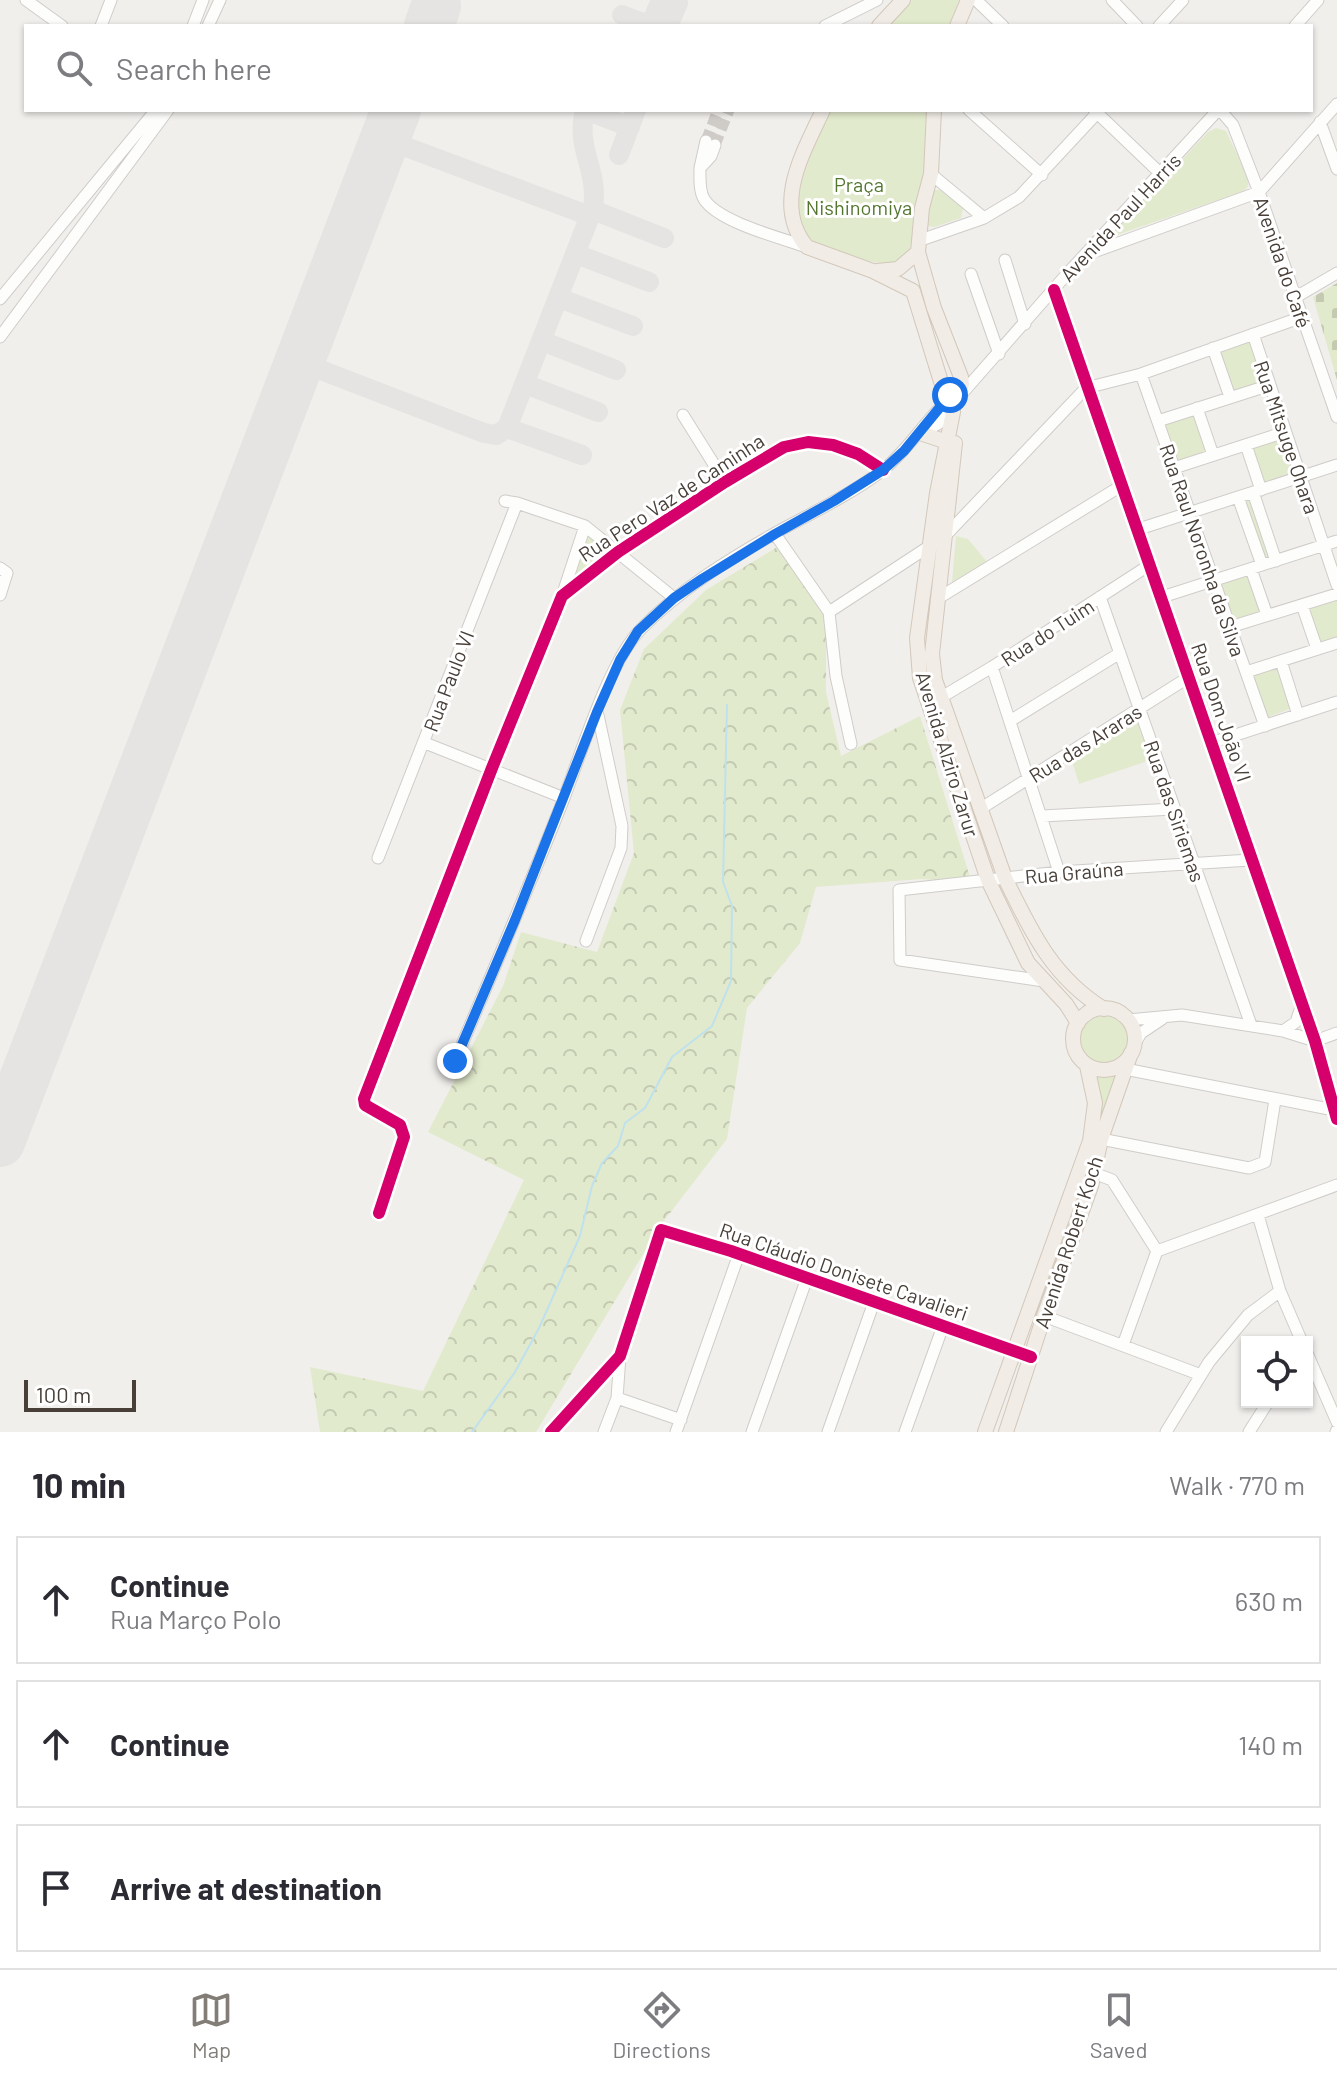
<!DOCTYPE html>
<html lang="en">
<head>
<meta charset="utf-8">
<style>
	body { margin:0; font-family:Barlow,sans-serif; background:#f7f7f7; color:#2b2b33 }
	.controls { position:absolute; right:24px; bottom:24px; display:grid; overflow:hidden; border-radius:0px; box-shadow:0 2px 6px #0004 }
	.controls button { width:72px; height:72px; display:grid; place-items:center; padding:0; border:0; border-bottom:2px solid #e1e1e2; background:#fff; color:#2b2b33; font:40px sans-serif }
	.scale { position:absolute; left:24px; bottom:20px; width:112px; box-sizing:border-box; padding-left:8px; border:4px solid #473f38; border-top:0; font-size:22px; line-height:28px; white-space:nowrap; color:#473f38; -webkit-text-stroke:6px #fff; paint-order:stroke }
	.stop { position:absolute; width:24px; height:24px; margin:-18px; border:6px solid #1a73e8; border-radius:50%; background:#fff }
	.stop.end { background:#1a73e8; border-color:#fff; box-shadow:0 2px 8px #0008 }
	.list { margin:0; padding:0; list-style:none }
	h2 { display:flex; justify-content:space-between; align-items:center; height:104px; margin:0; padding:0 32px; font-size:34px }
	h2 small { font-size:26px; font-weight:400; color:#7c7c81 }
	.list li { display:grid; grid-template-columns:52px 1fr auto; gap:24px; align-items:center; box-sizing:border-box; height:128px; margin:0 16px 16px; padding:0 16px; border:2px solid #e1e1e2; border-radius:0px }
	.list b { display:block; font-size:30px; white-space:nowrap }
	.list p { margin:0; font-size:26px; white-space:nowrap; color:#7c7c81 }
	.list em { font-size:26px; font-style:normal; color:#7c7c81 }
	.icon { flex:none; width:44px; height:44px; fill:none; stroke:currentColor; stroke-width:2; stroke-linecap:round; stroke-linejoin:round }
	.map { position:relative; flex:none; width:1337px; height:1432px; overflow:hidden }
	.search { position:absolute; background:#fff; box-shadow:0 2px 6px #0004; left:24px; right:24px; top:24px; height:88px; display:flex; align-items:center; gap:20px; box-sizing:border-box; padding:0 28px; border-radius:0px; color:#7c7c81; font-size:30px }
	.sheet { height:536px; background:#fff }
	nav { display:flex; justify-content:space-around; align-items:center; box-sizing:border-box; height:112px; border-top:2px solid #e1e1e2; background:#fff; font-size:22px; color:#7c7c81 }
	nav a { display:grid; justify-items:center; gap:4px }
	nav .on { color:#827d77 }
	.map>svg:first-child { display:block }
	.green { fill:#e2eacd }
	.forest { fill:url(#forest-crowns) }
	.cemetery { fill:url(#cemetery-stones) }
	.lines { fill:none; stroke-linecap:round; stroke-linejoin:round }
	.stream { stroke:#bfe1ed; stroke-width:2 }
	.taxiway { stroke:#e5e4e2; stroke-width:20 }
	.runway { stroke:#e5e4e2; stroke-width:50 }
	.minor-tunnel { stroke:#cfccc8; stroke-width:11; stroke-dasharray:11 5.5; stroke-linecap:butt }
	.minor-casing { stroke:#cfccc9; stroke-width:13 }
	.major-casing { stroke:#d2c7ba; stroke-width:16 }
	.minor { stroke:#fdfdfc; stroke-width:11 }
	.major { stroke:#f1ece5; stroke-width:14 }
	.cycleway-casing { stroke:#fff; stroke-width:17 }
	.cycleway { stroke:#d6006c; stroke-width:12 }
	.route { stroke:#1a73e8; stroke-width:10 }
	.labels { text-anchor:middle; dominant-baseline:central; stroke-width:6; stroke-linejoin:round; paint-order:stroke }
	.park-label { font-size:20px; fill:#53762e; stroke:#fff }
	.street-label { font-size:20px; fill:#473f38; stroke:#fff }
</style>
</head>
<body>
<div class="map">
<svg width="1337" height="1432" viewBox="0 0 1337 1432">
	<defs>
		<pattern id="forest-crowns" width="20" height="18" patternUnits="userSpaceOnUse" patternTransform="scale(2)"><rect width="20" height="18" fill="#e2eacd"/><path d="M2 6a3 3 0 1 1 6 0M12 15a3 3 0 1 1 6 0" fill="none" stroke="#c3cab1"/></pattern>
		<pattern id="cemetery-stones" width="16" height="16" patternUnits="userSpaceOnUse" patternTransform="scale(2)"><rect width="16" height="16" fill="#e2eacd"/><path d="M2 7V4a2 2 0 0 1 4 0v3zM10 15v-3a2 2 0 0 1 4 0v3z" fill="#c3cab1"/></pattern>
	</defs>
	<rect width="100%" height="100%" fill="#f1efec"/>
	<!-- green -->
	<path class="green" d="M912,0H959L949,26H885Z
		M829,110H929L924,172L910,249L898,263C879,266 861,258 843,253C835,251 826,250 819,246C772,222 817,145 829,110Z
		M1216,128L1226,131L1248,177V186L1244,191L1108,238L1208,132Z
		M934,190H940L963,208L961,218L934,227L927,226L926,215Z
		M1251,339L1265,382L1232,393L1218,350Z
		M1195,413L1209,452L1176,463L1163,423Z
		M1284,436L1297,475L1263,486L1250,447Z
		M1251,496L1272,558L1263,562L1241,499Z
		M589,535L615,552L574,580Z
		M956,536L968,539L988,563L952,582Z
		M1249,573L1264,613L1232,624L1217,583Z
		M1337,597V639L1318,645L1305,606Z
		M1279,666L1292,708L1266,718L1251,675Z
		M1135,716L1151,760L1079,784L1071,758Z
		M1080 1040a24 24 0 1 1 48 0a24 24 0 1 1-48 0Z
		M1119,1071L1093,1145L1094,1075H1111Z"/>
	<!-- forest -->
	<path class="forest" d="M779,546L826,615V692L841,756L920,716L970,877L948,881L922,879L816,887L800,943L747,1008L727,1139L660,1226L536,1432H320L310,1367L423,1391L524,1180L428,1132L503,986L521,932L597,952L634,853L620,710L644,649L706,590Z"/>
	<!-- cemetery -->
	<path class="cemetery" d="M1337,283V380L1313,297Z"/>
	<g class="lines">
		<!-- stream -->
		<path class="stream" d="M472,1432L515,1372L539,1328L580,1236L592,1186L602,1163L618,1146L625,1123L645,1108L672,1057L712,1026L731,981L732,906L723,882L727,705"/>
		<!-- taxiway -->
		<path class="taxiway" d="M622,15L651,26
			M650,26L661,0
			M668,26L678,3
			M585,110L630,127
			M385,139L590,216
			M619,155L636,110
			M593,210L664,238
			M576,254L649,282
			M559,298L633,326
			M542,341L616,370
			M300,362L484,433L496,435L507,428L593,208C599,169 575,149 585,110
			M525,384L598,412
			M507,428L582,455"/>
		<!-- runway -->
		<path class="runway" d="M429,26L436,6
			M0,1142L396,110"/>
		<!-- minor-tunnel -->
		<path class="minor-tunnel" d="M706,141L718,110
			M715,145L729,110"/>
		<defs>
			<path id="minor" d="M26,0L62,26
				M976,0L1003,26
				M1112,0L1137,26
				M101,26L111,0
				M193,26L203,0
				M208,26L220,0
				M825,26L877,0
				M1159,26L1183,0
				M1295,26L1318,0
				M969,110L1042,175
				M1094,110L1161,174
				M1220,110L1233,125L1259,192L1337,417
				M1320,122L1337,169
				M715,145L711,156L700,168C700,177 699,191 704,199C718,222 781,238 807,247
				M700,168L706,141
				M931,174L984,218
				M918,241L984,218L1019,197L1100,110
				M1091,253L1259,192L1337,104
				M1005,260L1025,324
				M971,274L999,354
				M1054,290L1315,1041L1337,1119
				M1296,297L1337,273
				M0,299L156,110
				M1253,334L1337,585
				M0,337L168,110
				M1213,348L1230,397
				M1141,374L1265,726
				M959,397L1066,275L1218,110
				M1197,408L1213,455
				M683,415L725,482
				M1158,421L1270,385
				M917,435L938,424L950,411
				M1246,445L1261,490
				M1174,468L1285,432
				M1253,492L1276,561
				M1238,497L1262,565
				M505,501L517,503L585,526L674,598
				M1139,529L1337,465
				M775,534L829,612L836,676L851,744
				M0,568L7,573L0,595
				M1251,569L1267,615
				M562,596L585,526
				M1100,597L1251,1025
				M1162,597L1337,541
				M937,599L1121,486
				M1302,605L1317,649
				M829,612L945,536L1086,388L1141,374L1302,317
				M1230,627L1337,594
				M1281,661L1298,715
				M992,667L1059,872
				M1246,672L1337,643
				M935,701L992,667L1151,564
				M1010,721L1120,653
				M425,743L564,798
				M1211,743L1337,702
				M980,809L1189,677
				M1042,816L1174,809
				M378,858L517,503
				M586,941L621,848L622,826L598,715
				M1044,981L900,960L899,890L1059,872L1250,860
				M1128,1020L1182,1015L1283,1031L1315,1041L1337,1033
				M1283,1031L1296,1022L1302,1004
				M1134,1045L1141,1033L1162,1019
				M455,1061C492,974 529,887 564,798C581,754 609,661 641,629C680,589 731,558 779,531C814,512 851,494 883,470C907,451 922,425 944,404
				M1125,1069L1334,1110
				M1101,1139L1249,1168L1265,1162L1275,1100
				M1094,1173L1112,1180L1157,1251
				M379,1213L404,1137L400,1125L365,1105L364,1099L492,768L562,596L618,552L725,482L784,447L808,442L833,445L858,454L883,470
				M1258,1215L1280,1291L1302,1342
				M1157,1251L1337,1185
				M1044,1316L1201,1375
				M1123,1345L1157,1251
				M1307,1353L1337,1422
				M617,1398L681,1420
				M551,1432L620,1356L661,1230L731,1251L1031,1357
				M604,1432L617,1398L620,1356
				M676,1432L739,1254
				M752,1432L807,1278
				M828,1432L874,1302
				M905,1432L943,1326
				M1166,1432L1209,1362L1248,1315L1280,1291
				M1249,1432L1268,1402
				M1336,1432L1337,1430"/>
			<path id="major" d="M879,26L903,0
				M957,26L968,0
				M823,110C803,153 772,205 807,247L873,271L913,291L946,398
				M934,110L931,174L922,208L918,252L934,308L961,377L962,384L958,396
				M877,271L898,269L918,252
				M953,412L937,493L917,638L920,678L988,880L1028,963L1066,1004L1078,1023
				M923,434L947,442
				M955,443L932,654L935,680L1005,878C1031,931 1052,977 1104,1009
				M1073 1039a31 31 0 1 1 62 0a31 31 0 1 1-62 0Z
				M985,1432L1090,1141L1095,1103L1087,1066
				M1006,1432L1044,1316L1091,1186L1101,1139L1131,1053"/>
		</defs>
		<!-- minor casing -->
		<use href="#minor" class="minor-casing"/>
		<!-- major casing -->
		<use href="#major" class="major-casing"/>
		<!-- minor -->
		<use href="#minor" class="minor"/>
		<!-- major -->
		<use href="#major" class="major"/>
		<defs>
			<path id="cycleway" d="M1054,290L1315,1041L1337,1119
				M379,1213L404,1137L400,1125L365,1105L364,1099L492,768L562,596L618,552L725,482L784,447L808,442L833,445L858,454L883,470
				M551,1432L620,1356L661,1230L731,1251L1031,1357"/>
		</defs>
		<!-- cycleway casing -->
		<use href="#cycleway" class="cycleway-casing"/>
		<!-- cycleway -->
		<use href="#cycleway" class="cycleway"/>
	</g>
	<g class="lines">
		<!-- route -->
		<path class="route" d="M455,1061L515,920L597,712L620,660L638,631L674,598L702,579L775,534L834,501L883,470L904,451L950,395"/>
	</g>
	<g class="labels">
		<!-- park labels -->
		<g class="park-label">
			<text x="859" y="184">Praça<tspan x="859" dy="23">Nishinomiya</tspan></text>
		</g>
		<!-- street labels -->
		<g class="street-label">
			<text transform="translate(1120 217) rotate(-47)">Avenida Paul Harris</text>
			<text transform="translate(1283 262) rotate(71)">Avenida do Café</text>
			<text transform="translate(1287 437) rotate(71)">Rua Mitsuge Ohara</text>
			<text transform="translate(671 497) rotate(-33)">Rua Pero Vaz de Caminha</text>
			<text transform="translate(1203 550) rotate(71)">Rua Raul Noronha da Silva</text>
			<text transform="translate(1047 632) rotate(-33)">Rua do Tuim</text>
			<text transform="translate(448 681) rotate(-69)">Rua Paulo VI</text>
			<text transform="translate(1222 712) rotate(71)">Rua Dom João VI</text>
			<text transform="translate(1085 743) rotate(-32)">Rua das Araras</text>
			<text transform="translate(948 754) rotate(73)">Avenida Alziro Zarur</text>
			<text transform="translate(1175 811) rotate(71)">Rua das Siriemas</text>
			<text transform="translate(1074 872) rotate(-5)">Rua Graúna</text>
			<text transform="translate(1068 1242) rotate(-72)">Avenida Robert Koch</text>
			<text transform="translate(844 1271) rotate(19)">Rua Cláudio Donisete Cavalieri</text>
		</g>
	</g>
</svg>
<div class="controls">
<button><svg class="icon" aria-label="locate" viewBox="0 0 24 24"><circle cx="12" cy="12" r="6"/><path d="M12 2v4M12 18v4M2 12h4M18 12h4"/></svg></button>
</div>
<div class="scale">100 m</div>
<div class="stop" style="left:950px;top:395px"></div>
<div class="stop end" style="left:455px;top:1061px"></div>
<div class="search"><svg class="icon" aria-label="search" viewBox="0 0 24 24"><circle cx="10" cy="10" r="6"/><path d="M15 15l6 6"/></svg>Search here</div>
</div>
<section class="sheet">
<h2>10 min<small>Walk · 770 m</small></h2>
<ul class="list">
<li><svg class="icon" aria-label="ahead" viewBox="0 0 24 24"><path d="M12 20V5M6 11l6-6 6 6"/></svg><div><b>Continue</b><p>Rua Março Polo</p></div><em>630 m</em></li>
<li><svg class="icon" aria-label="ahead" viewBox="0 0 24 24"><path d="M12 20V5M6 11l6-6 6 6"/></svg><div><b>Continue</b></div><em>140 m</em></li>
<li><svg class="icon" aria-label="arrive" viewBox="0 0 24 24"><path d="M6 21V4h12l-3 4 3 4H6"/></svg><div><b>Arrive at destination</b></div></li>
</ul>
</section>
<nav>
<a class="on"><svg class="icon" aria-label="map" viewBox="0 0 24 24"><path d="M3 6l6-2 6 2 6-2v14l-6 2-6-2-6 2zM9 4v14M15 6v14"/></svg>Map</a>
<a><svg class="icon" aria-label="directions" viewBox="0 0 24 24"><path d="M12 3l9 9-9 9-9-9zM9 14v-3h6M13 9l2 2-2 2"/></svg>Directions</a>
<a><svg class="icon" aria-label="saved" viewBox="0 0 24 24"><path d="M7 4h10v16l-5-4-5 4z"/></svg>Saved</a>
</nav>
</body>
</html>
